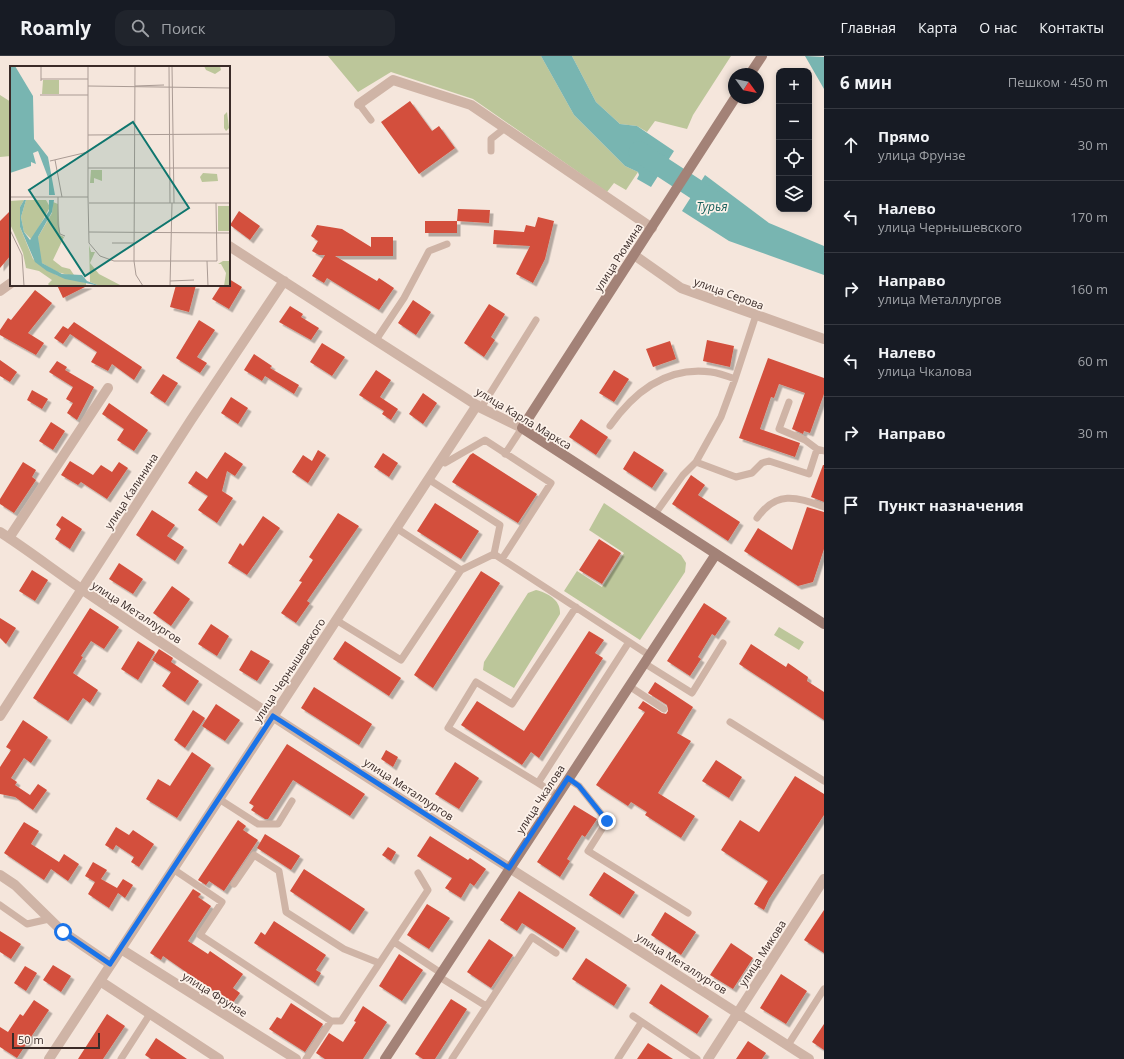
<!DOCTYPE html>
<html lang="ru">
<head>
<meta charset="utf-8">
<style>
	body { margin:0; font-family:"Open Sans",sans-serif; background:#20242c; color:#f1f3f6 }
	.controls { position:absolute; right:12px; top:12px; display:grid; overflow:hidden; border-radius:8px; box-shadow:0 2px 6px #0003 }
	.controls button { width:36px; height:36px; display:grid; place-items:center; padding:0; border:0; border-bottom:1px solid #363941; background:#171b24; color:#f1f3f6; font:20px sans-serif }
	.compass { position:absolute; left:728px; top:12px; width:36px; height:36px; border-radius:50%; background:#171b24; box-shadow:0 2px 6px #0003; rotate:123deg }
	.scale { position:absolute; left:12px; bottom:10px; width:88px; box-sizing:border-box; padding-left:4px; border:2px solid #3a2b28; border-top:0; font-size:11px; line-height:14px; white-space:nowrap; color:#3a2b28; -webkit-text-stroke:3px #fcf1e9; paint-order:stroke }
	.stop { position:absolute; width:12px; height:12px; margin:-9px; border:3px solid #1a73e8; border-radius:50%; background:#fff }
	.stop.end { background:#1a73e8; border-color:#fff; box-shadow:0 1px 4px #0008 }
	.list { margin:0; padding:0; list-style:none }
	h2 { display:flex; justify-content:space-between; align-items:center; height:52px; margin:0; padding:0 16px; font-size:17px }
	h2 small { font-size:13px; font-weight:400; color:#9ea1a6 }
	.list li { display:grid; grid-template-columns:26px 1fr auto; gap:12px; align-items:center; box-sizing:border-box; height:72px; padding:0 16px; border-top:1px solid #363941 }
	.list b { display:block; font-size:15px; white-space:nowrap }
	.list p { margin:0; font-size:13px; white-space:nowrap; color:#9ea1a6 }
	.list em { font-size:13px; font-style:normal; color:#9ea1a6 }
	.icon { flex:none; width:22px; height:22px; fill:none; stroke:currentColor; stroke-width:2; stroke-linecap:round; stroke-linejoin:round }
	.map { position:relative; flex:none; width:824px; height:1003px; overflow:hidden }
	header { display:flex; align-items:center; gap:24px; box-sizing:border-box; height:56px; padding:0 20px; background:#171b24; border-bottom:1px solid #363941 }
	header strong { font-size:19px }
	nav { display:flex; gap:22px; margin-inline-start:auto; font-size:14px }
	.search { width:280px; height:36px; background:#20242c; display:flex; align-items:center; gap:10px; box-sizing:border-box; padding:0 14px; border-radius:12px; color:#9ea1a6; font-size:15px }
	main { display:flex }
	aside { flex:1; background:#171b24 }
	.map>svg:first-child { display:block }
	.green { fill:#bcc69a }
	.water { fill:#78b5b1 }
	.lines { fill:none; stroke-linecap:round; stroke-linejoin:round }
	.river { stroke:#78b5b1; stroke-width:21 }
	.building { fill:#d34f3c; filter:url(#shadow) }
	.service { stroke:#cfb4a6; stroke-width:7 }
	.minor { stroke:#cfb4a6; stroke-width:10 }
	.secondary { stroke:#a38277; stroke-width:10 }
	.route { stroke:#1a73e8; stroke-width:5 }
	.labels { text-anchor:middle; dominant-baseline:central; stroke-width:3.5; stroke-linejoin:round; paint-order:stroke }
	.street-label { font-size:11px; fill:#3a2b28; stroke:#fcf1e9 }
	.water-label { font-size:12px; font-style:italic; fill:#18615d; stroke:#fcf1e9 }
	.inset-road { fill:none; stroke:#aa9b94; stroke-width:1 }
	.view { fill:#0f766e; fill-opacity:0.15; stroke:#0f766e; stroke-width:2 }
	.inset-edge { fill:none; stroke:#3a2b28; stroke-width:2 }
</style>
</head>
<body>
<header>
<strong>Roamly</strong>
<div class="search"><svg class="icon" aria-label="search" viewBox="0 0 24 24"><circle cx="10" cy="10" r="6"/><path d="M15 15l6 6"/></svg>Поиск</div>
<nav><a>Главная</a><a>Карта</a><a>О нас</a><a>Контакты</a></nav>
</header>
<main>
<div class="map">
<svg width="824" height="1003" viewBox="0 0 824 1003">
	<defs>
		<filter id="shadow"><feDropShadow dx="3.5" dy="3.5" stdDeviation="0" flood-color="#0004"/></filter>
	</defs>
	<rect width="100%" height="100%" fill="#f5e6dc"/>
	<!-- green -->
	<path class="green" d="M328,0H541L574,59L625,110L638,116L626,134L614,127L607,136L473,43L391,16L358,36Z
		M572,0H731L693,59L687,73L655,65L647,76L637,70L620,68L596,46Z
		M0,39L11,46V100L0,101Z
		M604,447L681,499L686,507L685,516L640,584L564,535L577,515L602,531L624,497L589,474Z
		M536,534C548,537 561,544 560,558L514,632L483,614L484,606L528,537Z
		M779,571L804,586L799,594L774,579Z"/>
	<!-- water -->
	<path class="water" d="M541,0H572L596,46L620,68L637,70L674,95L651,131L637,123L639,119L638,116L625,110L574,59Z
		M805,0L824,1V33Z
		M705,119L769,167L824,190V219L729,185L682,155Z"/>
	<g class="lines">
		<!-- river -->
		<path class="river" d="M639,96L720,149"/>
	</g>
	<!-- building -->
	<path class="building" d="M410,45L432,75L439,70L455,92L419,118L381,66Z
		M458,153L490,154L489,167L457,165Z
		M11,154V199L0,212V165Z
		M239,155L260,170L250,184L230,169Z
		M538,161L554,165L545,203L533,227L516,218L530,190L493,188L494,174L524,176L526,169L535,171Z
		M425,165H457V177H425Z
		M317,169L342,173L371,191V181H393V200H335L377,225L379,222L394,232L379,254L327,222L324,227L312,220L325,199H319L312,195L318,185L311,180Z
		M229,223L242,231L229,253L212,243L221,229H229Z
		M57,229H89L63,242Z
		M176,229H196L189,256L170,251Z
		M35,234L52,247L28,277L44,287L36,299L0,279V274L8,262L11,264Z
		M413,244L431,256L416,279L398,267Z
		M489,248L505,258L491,281L495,284L484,301L464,287Z
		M290,250L303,258L301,261L319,272L311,284L279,266Z
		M199,264L215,274L197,301L207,307L200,317L176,302Z
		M74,266L142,311L134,324L112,308L108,315L91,306L97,296L70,278L63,288L54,282L63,270L68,273Z
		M707,284L734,290L730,311L703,305Z
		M670,285L676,303L653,311L646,293Z
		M322,287L345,301L332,320L310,306Z
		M254,298L272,310L270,312L299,329L294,338L265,320L262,325L244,314Z
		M768,302L824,322V338L810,377L804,375L803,378L792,373L805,337L779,328L774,342L771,341L760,373L800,387L795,401L739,382Z
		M0,304L17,316L10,326L0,320Z
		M57,305L67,311L65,314L94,331L77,364L67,357L73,347L66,343L73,331L49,316Z
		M376,314L391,324L380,341L398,353L391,364L382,358L384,355L359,339Z
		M614,314L629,323L614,346L599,337Z
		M163,318L178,327L165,347L150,337Z
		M32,334L48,343L42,353L27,344Z
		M423,337L437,347L423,368L409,358Z
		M231,341L248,352L238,368L221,357Z
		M109,347L148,374L134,395L117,384L124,373L102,358Z
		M581,363L608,381L596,399L569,381Z
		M51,366L65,375L53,394L39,385Z
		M318,394L326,399L308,427L292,416L303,399L312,405Z
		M634,395L664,414L652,432L623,413Z
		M225,396L243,408L235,420L227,415L222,435L233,442L217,467L198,454L208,440L188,427L196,415L207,423Z
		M383,397L398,407L389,421L374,411Z
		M473,397L537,438L518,467L452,426L470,399Z
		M70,405L93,419L101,409L112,416L119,406L128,412L107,443L81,426L78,429L61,419Z
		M23,406L36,414L32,421L36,424L14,457L0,448V443Z
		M823,409H824V446L811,441Z
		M691,419L705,429L698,439L740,466L728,485L672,448Z
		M435,447L479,475L461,503L417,475Z
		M807,451L824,456V493L813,526L798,530L744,495L758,472L792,494Z
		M152,454L175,469L167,480L184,491L175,505L136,479Z
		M338,457L359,470L307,545L310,547L296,567L281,557L302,526L299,525L313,504L309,501Z
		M62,460L82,473L70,493L55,483L61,473L56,469Z
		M263,460L280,472L247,519L228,507L240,487L243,490Z
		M599,483L621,497L602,528L579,514Z
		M119,507L143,523L133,538L109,523Z
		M32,514L48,524L35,545L19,535Z
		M481,515L500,527L433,632L414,619Z
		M172,530L190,543L171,570L153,557Z
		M704,547L727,562L715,580L712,578L698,601L701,603L690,620L667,605Z
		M90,552L119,571L104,593L91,585L81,600L83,601L73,617L98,634L90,647L83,642L68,665L33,642Z
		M0,562L16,572L6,588L0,582Z
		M211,568L229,580L217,600L198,588Z
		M589,575L604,584L595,597L603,602L539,702L531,696L522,709L461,669L477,645L524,675Z
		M138,585L155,596L138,624L121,613Z
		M345,585L401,622L389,640L333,603Z
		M751,588L786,611L788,607L808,621L807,625L824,636V664L739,608Z
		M159,593L173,602L171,606L199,625L185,646L162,630L171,616L152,604Z
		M251,594L270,605L257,625L239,614Z
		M655,626L693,651L677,677L691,685L658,737L695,760L681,782L645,759L647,756L631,746L628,750L596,729L645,656L638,652L643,645L662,657L666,658L668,655L667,649L648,637Z
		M314,631L372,668L359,689L301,652Z
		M216,648L240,664L225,685L202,670Z
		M193,654L205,662L185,692L174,684Z
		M23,664L48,681L31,707L24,702L11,722L17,726L15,729L30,739L38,728L47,734L33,754L15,741L0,738V711L11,694L6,691Z
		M287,688L365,738L350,760L293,724L268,763H265L251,754L254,750L249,747Z
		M386,694L398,701L393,711L381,703Z
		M192,696L211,709L177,762L146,743L158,723L170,730Z
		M716,704L742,721L729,742L702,725Z
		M455,706L479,722L459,753L435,738Z
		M795,720L824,738V759L769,843L764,854L754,848L768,825L721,794L740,764L759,776Z
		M574,749L597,763L585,781L582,779L567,803L570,805L560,821L537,806Z
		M238,764L246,770L243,774L258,784L224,835L209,825L206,829L198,824Z
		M24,766L39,775L31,788L59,806L64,798L79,808L68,825L51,813L44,824L4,797Z
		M116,771L129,779L133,774L154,788L139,811L131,806L134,801L116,789L113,794L105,789Z
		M265,778L300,800L291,814L257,792Z
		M430,780L468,804L470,802L486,813L474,830L470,827L461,842L445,832L452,822L417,800Z
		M388,791L396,796L391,805L382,799Z
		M93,806L107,814L101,823L117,832L123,823L133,829L125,842L118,837L109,852L88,838L95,826L85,820Z
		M304,813L365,853L350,875L290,835Z
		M604,816L635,836L620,859L589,839Z
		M193,833L201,838L198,841L211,850L188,885L208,898L210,895L243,918L233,932L240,937L232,948L163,900L161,904L150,897Z
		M519,835L576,872L563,893L522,867L517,875L500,864Z
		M427,848L450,862L429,893L407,879Z
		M824,854V897L804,884Z
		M665,856L696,876L681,899L651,879Z
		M274,865L326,899L316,914L321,917L315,927L254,887L261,876L265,879Z
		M0,875L21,888L11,903L0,896Z
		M489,883L513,899L491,932L467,916Z
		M731,887L753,902L733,933L710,919Z
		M399,898L423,914L402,945L379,930Z
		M586,902L627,929L614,950L572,923Z
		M53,909L71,920L61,936L43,924Z
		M25,910L37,917L26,935L14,927Z
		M781,918L807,935L786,968L760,952Z
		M661,928L709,960L697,978L649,947Z
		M451,943L467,953L435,1003H423L415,998Z
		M34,944L49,954L17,1002L0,991V971L8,976L20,958L23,960Z
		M291,947L323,968L305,996L269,973L277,961L281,963Z
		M363,950L387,966L363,1003H325L316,997L329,977L343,986L356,966L354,965Z
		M107,958L125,970L103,1003H78Z
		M824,968V994L812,986Z
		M156,982L187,1003H151L145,999Z
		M748,985L766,997L762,1003H736Z
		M648,987L673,1003H637Z"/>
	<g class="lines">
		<!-- service -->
		<path class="service" d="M359,48L371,64
			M491,95V83L505,72
			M376,284L404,242L429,195L447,188
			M789,346L779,373L805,384L817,393L824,395
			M481,352L536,264
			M610,370C634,336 667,310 711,316C719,317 727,320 735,323L756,259
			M505,398L522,372
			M440,404L445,407L485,384L551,427L502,503
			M696,406L721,361L735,323
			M428,423L500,469L494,498
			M655,458L683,419L696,406L736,421L752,417L762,407L769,405L809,418L817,393
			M757,462C777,434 796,441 824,451
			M494,498L649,599
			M461,514L494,498
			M336,564L401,604L461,514L396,472
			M644,607L692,637L723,587
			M629,630L664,653
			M730,666L824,725
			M568,723L579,730L607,765L588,795L688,857
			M538,727L448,672L476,626L512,648L576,551
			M557,739L538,727L629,586
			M219,743L258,768H278L292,745
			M173,813L222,846L200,879L331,965
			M234,828L254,799L279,815L286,856L344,893L379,907
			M0,849L27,868L49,863
			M394,886L441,917
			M438,920L486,950
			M633,960L697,1003
			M788,989L824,933
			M121,1003L150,958
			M306,1003L331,965H341L428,834L418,817
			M452,1003L532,881L556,897
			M618,1003L641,967"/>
		<!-- minor -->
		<path class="minor" d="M359,48L393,24L471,49L652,172
			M229,190L481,352L522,372
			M634,199L681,232L824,283
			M0,235L11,227
			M0,476C28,494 55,515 83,534C321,696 567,847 809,1003
			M9,482L108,332
			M0,660L191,364L284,225
			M0,819L15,829L63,876L110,908
			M121,893L296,1003
			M100,925L219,1003
			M49,1003L477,349
			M708,1003L824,823"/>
		<!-- secondary -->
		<path class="secondary" d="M750,18L762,0
			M735,42L522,372L824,568
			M385,1003L716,498"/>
	</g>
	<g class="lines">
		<!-- route -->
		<path class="route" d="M63,876L110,908L273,660L509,812L568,722L579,730L607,765"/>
	</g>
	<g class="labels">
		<!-- street labels -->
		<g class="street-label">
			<text transform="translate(618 201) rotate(-57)">улица Рюмина</text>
			<text transform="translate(729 237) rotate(20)">улица Серова</text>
			<text transform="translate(524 362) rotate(31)">улица Карла Маркса</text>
			<text transform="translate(131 435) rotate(-57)">улица Калинина</text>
			<text transform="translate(137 556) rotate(33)">улица Металлургов</text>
			<text transform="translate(289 614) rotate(-57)">улица Чернышевского</text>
			<text transform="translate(409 733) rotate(33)">улица Металлургов</text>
			<text transform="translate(540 743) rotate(-57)">улица Чкалова</text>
			<text transform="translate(762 897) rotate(-57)">улица Микова</text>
			<text transform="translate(682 907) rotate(32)">улица Металлургов</text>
			<text transform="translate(215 938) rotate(32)">улица Фрунзе</text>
		</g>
		<!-- water labels -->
		<g class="water-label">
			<text x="712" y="150">Турья</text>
		</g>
	</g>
	<!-- overview -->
	<g transform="translate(10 10)">
		<rect width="220" height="220" fill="#f5e6dc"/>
		<path d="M194,0H210L211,4L205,8L196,4ZM33,14H49V28H32ZM217,46L219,62L216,65L214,62V49ZM81,104H92V115L84,112V117H80ZM193,107L207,108L208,115L192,116L190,111ZM14,134L10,141V161L23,193L46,209L76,217V220H40L38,218L42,214L29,205L16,202L13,187L0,158V135ZM16,134H36L40,141L22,174L14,166L11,151ZM43,136L48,138L50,169L54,171L43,194L52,201L60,203L64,209L62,210L47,206L32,197L29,192L28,171L42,147ZM208,140H220V165H208ZM79,179L81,186H85L80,197L89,208L112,220H90L80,216ZM213,195H220V220H214L216,207L211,198H208Z" fill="#bcc69a"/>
		<path d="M0,0H5L23,30L24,73L38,91L45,129H39V114L28,85L23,87L26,98L21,96V100L0,107ZM14,134H16L11,151L14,166L20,174L39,145V134H44L42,146L28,171L32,197L52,208L72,209L77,215L90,220L55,213L37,205L25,196L10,161V141Z" fill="#78b5b1"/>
		<path class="inset-road" d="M125,0L124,195L126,209L133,220M159,0L160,137M162,0L164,137M31,13H78M31,15V0M78,20L220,22M125,20L154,19M30,29H78M78,69L220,68M45,94L52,131M40,95L78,86M78,102H220M0,131H78V0M48,131V158L50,168L55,170M78,131L79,177L90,190L104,195H207L206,137M79,137H220M0,164L12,189L14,220M79,166L220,167M102,177H124M197,195L198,220M160,215L184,214M160,220L162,137"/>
		<path class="view" d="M123,56L179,142L75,210L19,124Z"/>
		<rect width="220" height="220" class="inset-edge"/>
	</g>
</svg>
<div class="controls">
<button>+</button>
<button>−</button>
<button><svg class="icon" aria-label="locate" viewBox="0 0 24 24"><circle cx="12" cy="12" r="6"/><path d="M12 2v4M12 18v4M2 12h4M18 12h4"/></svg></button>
<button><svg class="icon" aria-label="layers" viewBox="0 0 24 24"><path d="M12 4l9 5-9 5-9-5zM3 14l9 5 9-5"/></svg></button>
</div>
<svg class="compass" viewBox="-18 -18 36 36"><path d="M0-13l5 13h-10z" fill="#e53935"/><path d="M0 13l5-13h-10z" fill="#9ea1a6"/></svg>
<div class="scale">50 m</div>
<div class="stop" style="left:63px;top:876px"></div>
<div class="stop end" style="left:607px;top:765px"></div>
</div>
<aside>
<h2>6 мин<small>Пешком · 450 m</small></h2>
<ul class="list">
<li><svg class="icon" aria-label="ahead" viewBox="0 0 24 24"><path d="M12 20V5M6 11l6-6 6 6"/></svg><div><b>Прямо</b><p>улица Фрунзе</p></div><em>30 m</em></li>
<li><svg class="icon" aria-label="left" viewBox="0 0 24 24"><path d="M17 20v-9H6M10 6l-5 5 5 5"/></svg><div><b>Налево</b><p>улица Чернышевского</p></div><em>170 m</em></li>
<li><svg class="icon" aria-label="right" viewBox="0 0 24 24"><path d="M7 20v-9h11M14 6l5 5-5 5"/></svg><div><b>Направо</b><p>улица Металлургов</p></div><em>160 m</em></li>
<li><svg class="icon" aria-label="left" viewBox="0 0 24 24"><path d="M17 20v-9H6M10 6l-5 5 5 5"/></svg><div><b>Налево</b><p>улица Чкалова</p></div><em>60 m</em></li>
<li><svg class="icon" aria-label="right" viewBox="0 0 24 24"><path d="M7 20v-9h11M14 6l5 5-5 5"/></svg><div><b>Направо</b></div><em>30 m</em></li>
<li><svg class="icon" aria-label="arrive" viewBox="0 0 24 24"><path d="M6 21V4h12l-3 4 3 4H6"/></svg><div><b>Пункт назначения</b></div></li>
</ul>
</aside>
</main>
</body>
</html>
